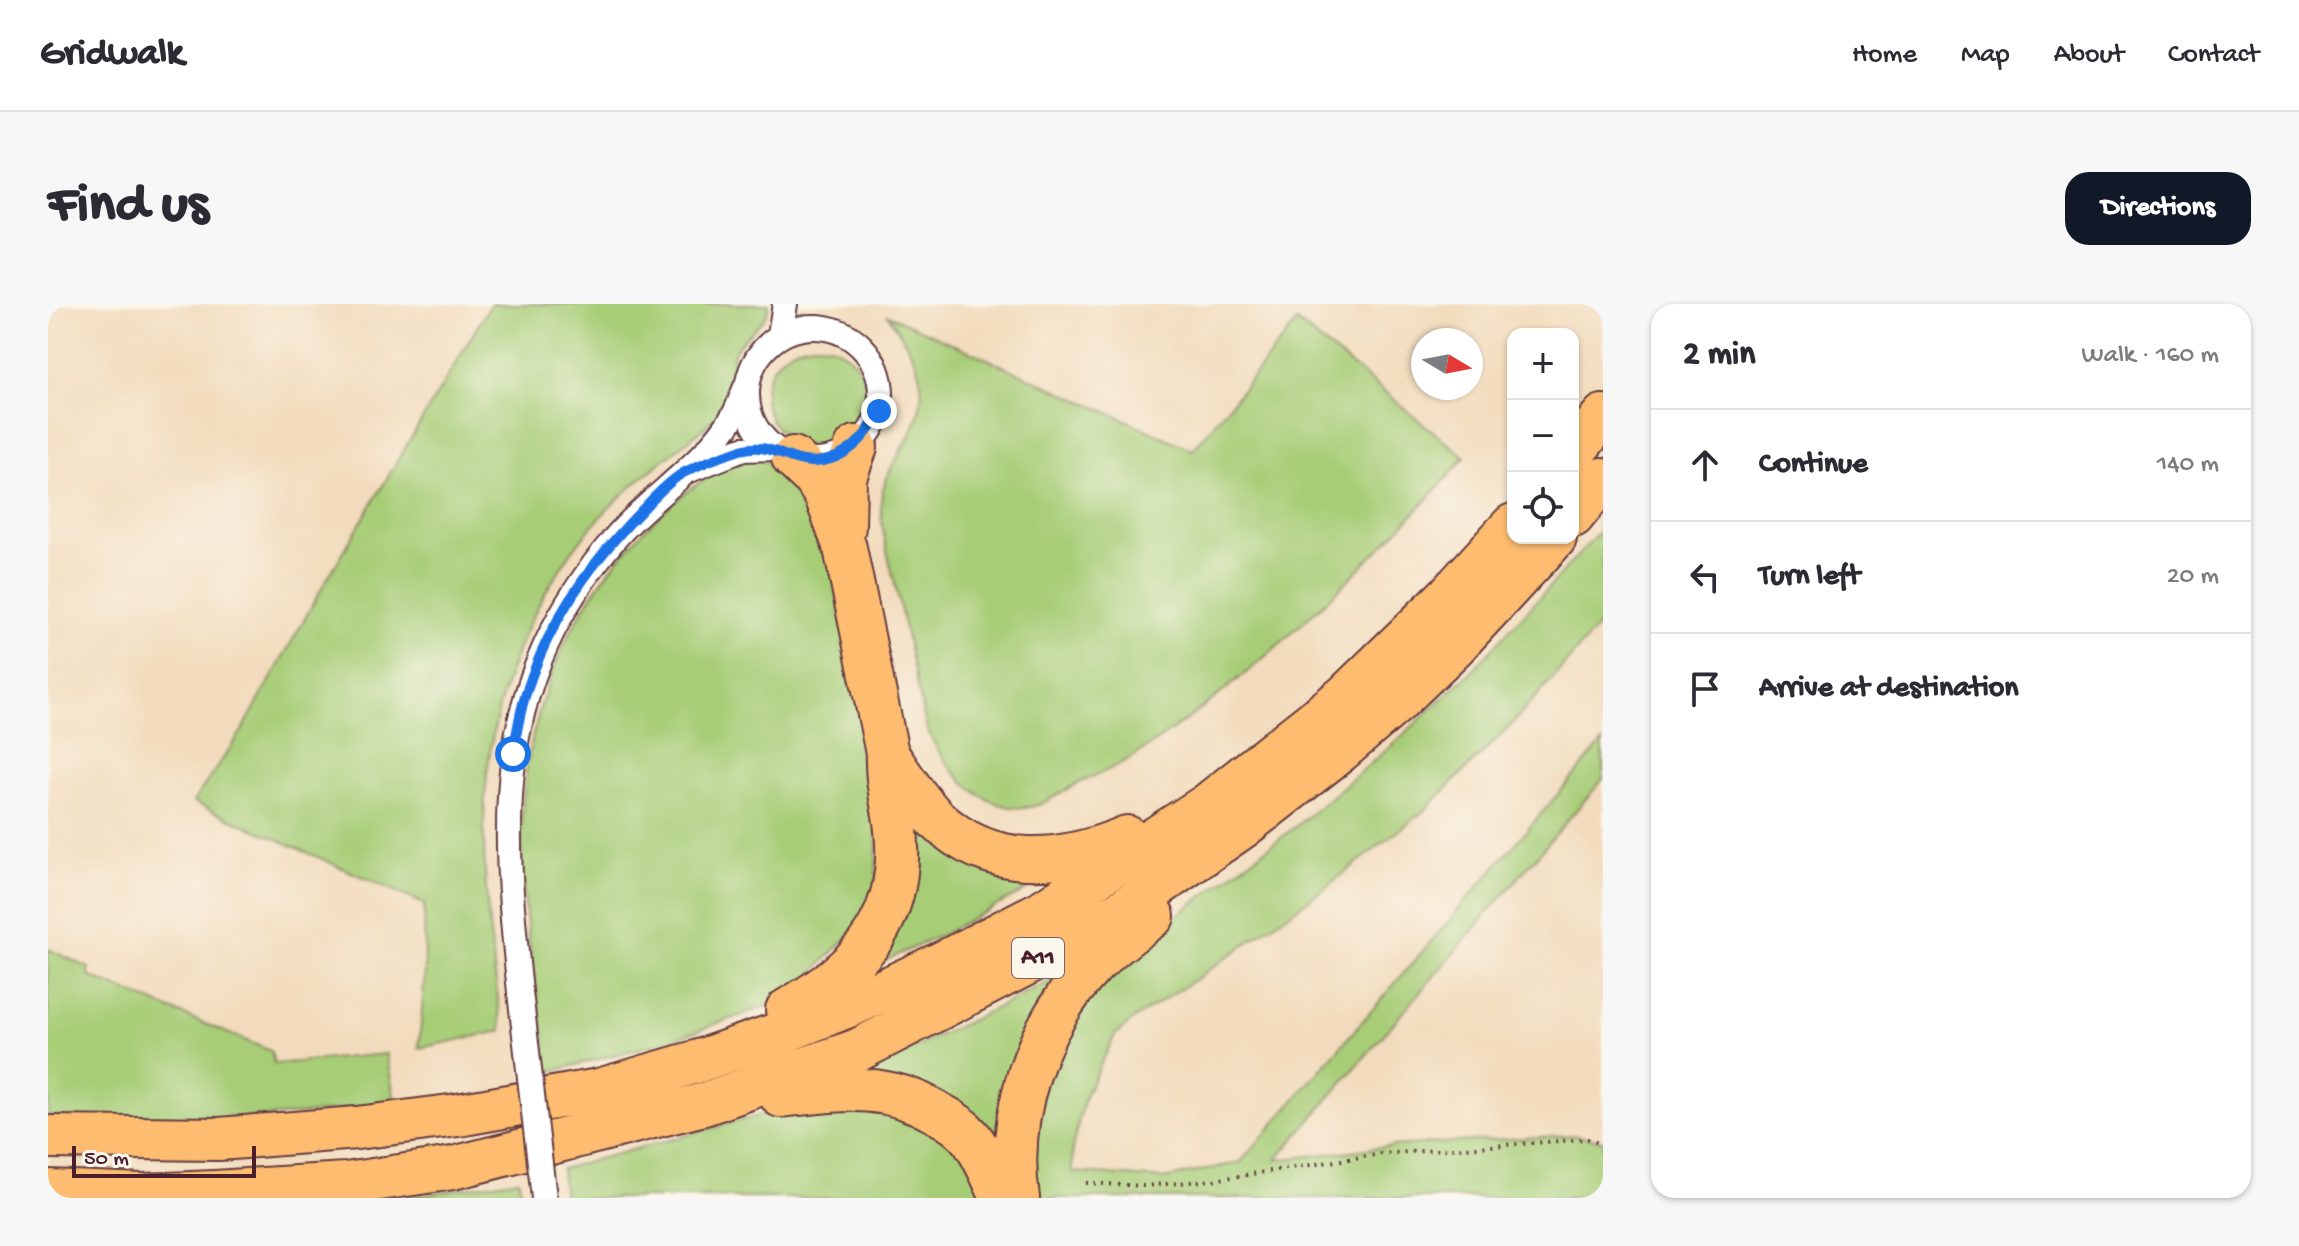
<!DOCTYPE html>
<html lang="en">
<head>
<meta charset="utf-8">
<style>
	body { margin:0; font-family:"Gochi Hand",sans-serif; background:#f7f7f7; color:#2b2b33 }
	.controls { position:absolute; right:24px; top:24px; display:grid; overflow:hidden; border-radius:16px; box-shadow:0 2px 6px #0004 }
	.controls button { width:72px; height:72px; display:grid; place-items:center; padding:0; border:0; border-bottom:2px solid #e1e1e2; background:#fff; color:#2b2b33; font:40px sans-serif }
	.compass { position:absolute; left:1363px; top:24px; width:72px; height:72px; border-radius:50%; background:#fff; box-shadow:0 2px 6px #0004; rotate:100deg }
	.scale { position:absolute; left:24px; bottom:20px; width:184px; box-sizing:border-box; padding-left:8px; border:4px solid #4a1f2b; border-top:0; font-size:22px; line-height:28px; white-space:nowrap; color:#4a1f2b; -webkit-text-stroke:6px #fbf7ec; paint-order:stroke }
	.stop { position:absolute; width:24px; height:24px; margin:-18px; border:6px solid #1a73e8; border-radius:50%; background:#fff }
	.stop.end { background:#1a73e8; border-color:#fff; box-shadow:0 2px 8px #0008 }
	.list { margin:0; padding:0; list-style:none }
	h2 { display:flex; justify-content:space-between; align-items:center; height:104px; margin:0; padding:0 32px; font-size:34px }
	h2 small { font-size:26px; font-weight:400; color:#7c7c81 }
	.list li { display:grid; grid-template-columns:52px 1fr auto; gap:24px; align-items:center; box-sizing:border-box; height:112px; padding:0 32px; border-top:2px solid #e1e1e2 }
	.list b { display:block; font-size:30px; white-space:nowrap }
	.list em { font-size:26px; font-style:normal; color:#7c7c81 }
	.icon { flex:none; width:44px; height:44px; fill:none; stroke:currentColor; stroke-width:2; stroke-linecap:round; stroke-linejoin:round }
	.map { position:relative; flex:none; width:1555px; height:894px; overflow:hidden; border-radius:24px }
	header { display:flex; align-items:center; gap:48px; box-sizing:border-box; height:112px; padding:0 40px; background:#fff; border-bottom:2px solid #e1e1e2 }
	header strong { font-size:38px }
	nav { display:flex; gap:44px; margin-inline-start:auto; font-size:28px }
	.intro { display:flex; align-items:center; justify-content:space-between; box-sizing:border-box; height:192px; padding:0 48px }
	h1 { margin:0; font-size:56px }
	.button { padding:20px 36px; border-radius:24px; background:#111827; color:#fff; font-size:28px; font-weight:700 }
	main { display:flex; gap:48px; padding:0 48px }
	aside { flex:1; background:#fff; border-radius:24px; box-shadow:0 2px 6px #0004 }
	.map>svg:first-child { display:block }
	.green { fill:#a7cd77; stroke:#787651; stroke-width:2 }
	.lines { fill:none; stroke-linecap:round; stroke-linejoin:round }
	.minor-casing { stroke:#633b41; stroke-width:28 }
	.motorway-casing { stroke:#633b41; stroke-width:46 }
	.path { stroke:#633b41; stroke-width:4; stroke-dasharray:2 6; stroke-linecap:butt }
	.minor { stroke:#fff; stroke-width:24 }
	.motorway { stroke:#fdbc6f; stroke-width:42 }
	.minor-bridge-casing { stroke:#633b41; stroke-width:28; stroke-linecap:butt }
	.minor-bridge { stroke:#fff; stroke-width:24 }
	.route { stroke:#1a73e8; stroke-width:10 }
	.labels { text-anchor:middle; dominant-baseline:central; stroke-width:6; stroke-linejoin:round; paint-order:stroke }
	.shield { fill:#fbf7ec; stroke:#7f6065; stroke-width:2 }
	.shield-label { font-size:24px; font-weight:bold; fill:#4a1f2b }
</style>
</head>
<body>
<header>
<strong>Gridwalk</strong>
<nav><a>Home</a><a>Map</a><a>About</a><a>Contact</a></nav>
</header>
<div class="intro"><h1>Find us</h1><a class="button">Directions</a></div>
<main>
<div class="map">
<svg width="1555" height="894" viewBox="0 0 1555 894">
	<rect width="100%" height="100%" fill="#fbf7ec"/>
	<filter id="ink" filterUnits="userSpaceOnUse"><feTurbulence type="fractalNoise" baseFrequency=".0125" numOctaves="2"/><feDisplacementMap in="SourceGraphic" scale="16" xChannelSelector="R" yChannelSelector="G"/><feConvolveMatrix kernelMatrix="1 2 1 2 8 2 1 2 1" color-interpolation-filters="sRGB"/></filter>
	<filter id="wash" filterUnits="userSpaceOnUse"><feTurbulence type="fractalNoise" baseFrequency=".006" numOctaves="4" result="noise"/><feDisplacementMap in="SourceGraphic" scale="32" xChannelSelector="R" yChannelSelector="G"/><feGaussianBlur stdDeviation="1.8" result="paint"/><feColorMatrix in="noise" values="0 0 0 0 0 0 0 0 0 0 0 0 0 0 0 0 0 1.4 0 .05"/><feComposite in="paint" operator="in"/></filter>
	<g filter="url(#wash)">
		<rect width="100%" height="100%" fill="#f2dbbc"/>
		<!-- green -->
		<path class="green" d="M443,0H721C719,21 696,29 687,47C678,67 681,91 670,110C659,123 646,131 633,142C606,163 579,185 555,210C523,244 498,284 478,326C416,464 436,583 454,727L371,744L377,668L376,600L145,498L194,427L275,282Z
			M840,11L1145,146L1249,18L1417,153C1380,197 1341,236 1300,276C1233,341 1163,403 1084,453C1067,464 1047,471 1029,480C1014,488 991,504 974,504C930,504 893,460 878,422C868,377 858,331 848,285C842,258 833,229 833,201C833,180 844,162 854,145C889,90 873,60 840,11Z
			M717 91a51 51 0 1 1 102 0a51 51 0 1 1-102 0Z
			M691,156H713L725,160L772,211L829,486L828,603L741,694L620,737L501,768C489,687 470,595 474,514C478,417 512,325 574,251C605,214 647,175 691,156Z
			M1555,224V317L1462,422L1377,506L1277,584L1151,673L1089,713L1067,731L1037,792L1025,840L1024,868L1116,875L1193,858L1555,438V475L1228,856L1343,842L1524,831L1555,836V894H983L995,769L1033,701L1103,631L1246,524L1341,444L1423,368Z
			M859,504L1009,570L891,632L825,662Z
			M0,645L41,664V672L223,747L226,760L338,750L347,797C233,820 116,816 0,812Z
			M1022,668L952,856L816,768Z
			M803,792L904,833L943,894H516L513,865L736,805Z
			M471,875L473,894H353Z"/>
	</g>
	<g filter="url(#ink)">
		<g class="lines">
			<defs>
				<path id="minor" d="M699 90a67 67 0 1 1 134 0a67 67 0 1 1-134 0Z
					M732,31L737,0
					M644,165L695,145L725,144
					M472,688C453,510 444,379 568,233C604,191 657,160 686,111C691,102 694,92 698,83"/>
				<path id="motorway" d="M1525,149L1555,112
					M1525,212L1555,175
					M796,223L797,173L808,143
					M839,450C854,472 869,496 888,515C944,568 1014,560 1079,533
					M739,706C816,663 860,610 847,517C843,492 838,474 839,449L797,244L778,192L767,175L745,154
					M733,792C790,786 835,777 888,808C900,814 914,823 923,834C936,851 945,874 954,894
					M0,833L171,835L309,824L410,811L551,786L651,757L735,728L808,699L902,655L993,608L1159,501L1297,392L1401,291L1465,221
					M0,887L95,891L166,888L298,880L405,864L656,800L810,746L988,655L1075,606L1196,522L1291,448L1350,397L1405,344L1507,234
					M970,894C958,812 987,723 1044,662C1062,643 1085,627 1105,612"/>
			</defs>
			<!-- minor casing -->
			<use href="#minor" class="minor-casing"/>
			<!-- motorway casing -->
			<use href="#motorway" class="motorway-casing"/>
			<!-- path -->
			<path class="path" d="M1038,879L1096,882L1165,876L1333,850L1540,835L1555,841"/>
			<!-- minor -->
			<use href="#minor" class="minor"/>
			<!-- motorway -->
			<use href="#motorway" class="motorway"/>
			<defs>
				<path id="minor-bridge" d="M472,688L496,894"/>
			</defs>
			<!-- minor-bridge casing -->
			<use href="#minor-bridge" class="minor-bridge-casing"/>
			<!-- minor-bridge -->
			<use href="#minor-bridge" class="minor-bridge"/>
		</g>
	</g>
	<g class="lines" filter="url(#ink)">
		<!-- route -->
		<path class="route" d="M465,450C468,432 471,413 476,396C497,323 542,259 594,206C606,193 620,178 635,169C652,160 673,152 692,146C715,140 724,147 744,154C784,168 816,141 831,107"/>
	</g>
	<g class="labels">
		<!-- shield labels -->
		<rect class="shield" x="964" y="634" width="52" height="40" rx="6"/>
		<g class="shield-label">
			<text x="990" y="654">A11</text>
		</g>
	</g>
</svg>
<div class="controls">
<button>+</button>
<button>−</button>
<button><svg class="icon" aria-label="locate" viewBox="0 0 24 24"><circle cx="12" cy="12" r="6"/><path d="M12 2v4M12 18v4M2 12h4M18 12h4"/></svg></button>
</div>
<svg class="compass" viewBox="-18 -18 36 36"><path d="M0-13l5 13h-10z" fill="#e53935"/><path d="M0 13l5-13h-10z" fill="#7c7c81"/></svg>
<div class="scale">50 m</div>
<div class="stop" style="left:465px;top:450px"></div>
<div class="stop end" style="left:831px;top:107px"></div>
</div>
<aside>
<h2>2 min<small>Walk · 160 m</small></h2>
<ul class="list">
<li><svg class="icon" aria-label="ahead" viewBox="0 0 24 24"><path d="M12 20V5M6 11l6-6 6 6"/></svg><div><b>Continue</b></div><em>140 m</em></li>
<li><svg class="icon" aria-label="left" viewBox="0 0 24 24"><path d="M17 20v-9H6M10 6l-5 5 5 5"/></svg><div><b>Turn left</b></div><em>20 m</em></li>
<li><svg class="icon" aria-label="arrive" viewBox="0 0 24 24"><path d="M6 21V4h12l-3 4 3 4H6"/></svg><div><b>Arrive at destination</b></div></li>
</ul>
</aside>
</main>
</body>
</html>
